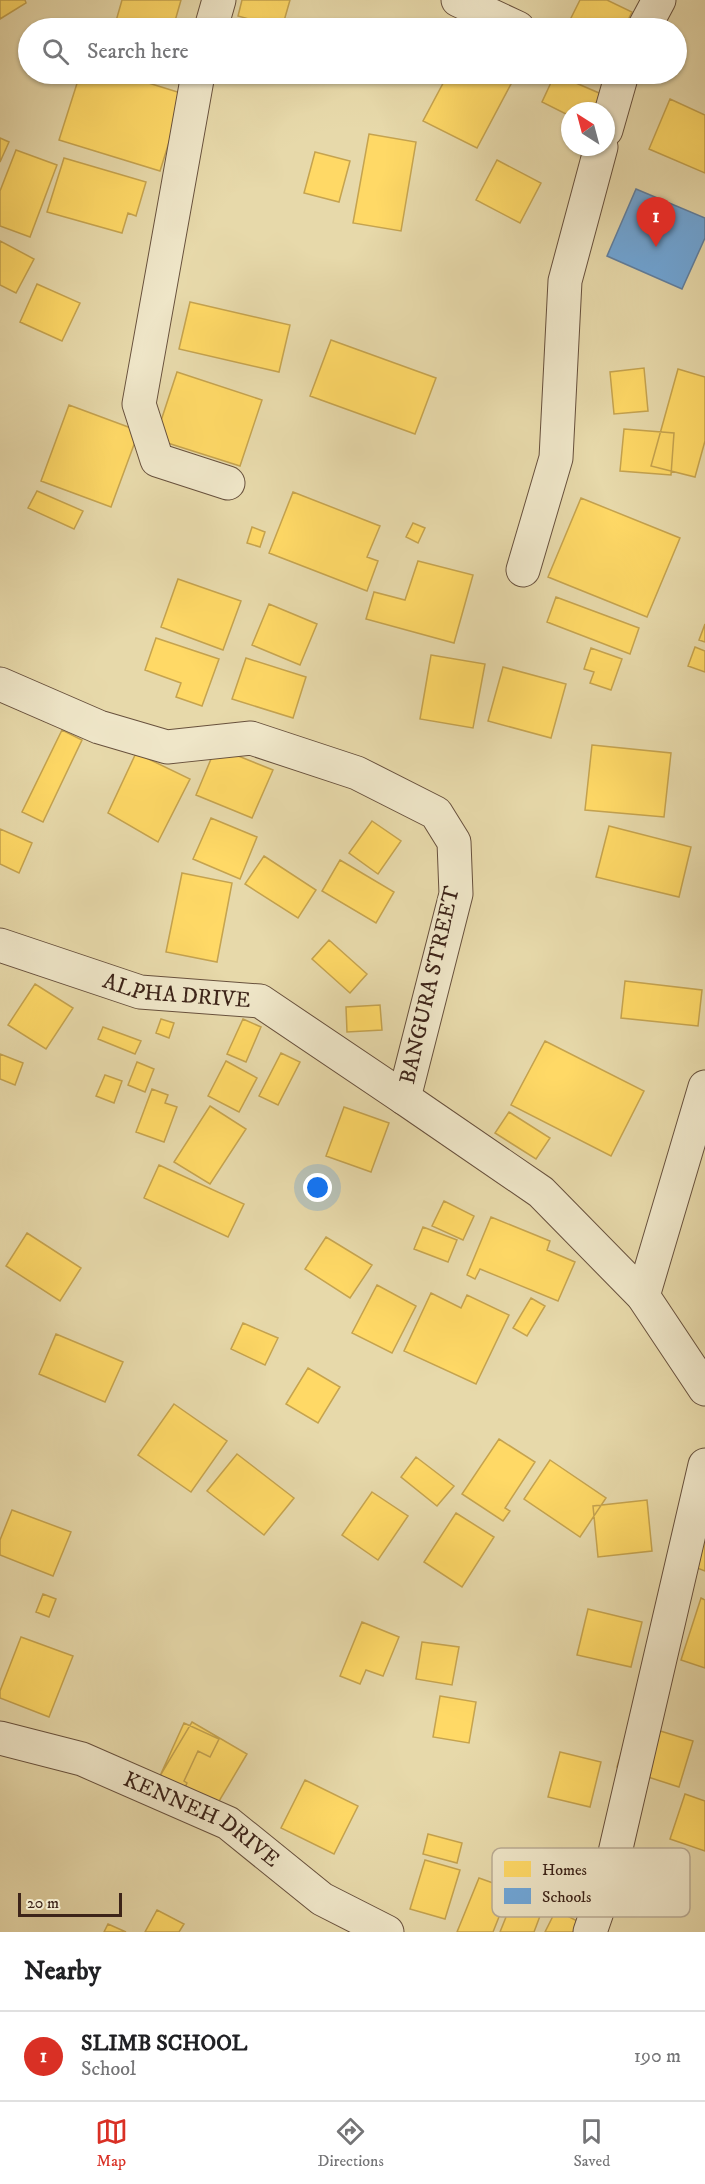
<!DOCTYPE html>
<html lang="en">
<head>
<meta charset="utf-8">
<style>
	body { margin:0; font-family:"IM FELL DW Pica",serif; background:#f2f2f2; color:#202124 }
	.compass { position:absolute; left:561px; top:102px; width:54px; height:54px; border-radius:50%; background:#fff; box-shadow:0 2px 4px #0004; rotate:324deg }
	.scale { position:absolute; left:18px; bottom:15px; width:104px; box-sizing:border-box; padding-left:6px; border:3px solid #3d2419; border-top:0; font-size:16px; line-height:21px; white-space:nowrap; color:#3d2419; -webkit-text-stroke:4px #efe6c8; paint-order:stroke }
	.you { position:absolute; left:318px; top:1188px; width:21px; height:21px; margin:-15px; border:4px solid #fff; border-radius:50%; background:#1a73e8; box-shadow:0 0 0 9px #1a73e833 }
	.badge { display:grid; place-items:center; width:39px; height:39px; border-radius:50%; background:#d93025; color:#fff; font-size:20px; font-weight:700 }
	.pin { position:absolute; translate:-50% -50px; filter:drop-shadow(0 2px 3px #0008) }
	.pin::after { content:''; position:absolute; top:32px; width:21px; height:18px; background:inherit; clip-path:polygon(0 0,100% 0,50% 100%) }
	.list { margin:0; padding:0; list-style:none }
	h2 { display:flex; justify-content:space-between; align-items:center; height:78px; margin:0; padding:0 24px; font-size:26px }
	h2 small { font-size:20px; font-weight:400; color:#757577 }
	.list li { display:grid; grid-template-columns:39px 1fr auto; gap:18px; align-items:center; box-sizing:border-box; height:90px; padding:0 24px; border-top:2px solid #e0e0e0 }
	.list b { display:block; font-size:22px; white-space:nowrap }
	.list p { margin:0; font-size:20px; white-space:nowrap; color:#757577 }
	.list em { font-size:20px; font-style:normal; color:#757577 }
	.icon { flex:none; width:33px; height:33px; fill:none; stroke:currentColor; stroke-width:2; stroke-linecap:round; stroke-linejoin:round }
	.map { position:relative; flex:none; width:705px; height:1932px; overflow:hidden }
	.search { position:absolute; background:#fff; box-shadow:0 2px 4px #0004; left:18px; right:18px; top:18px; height:66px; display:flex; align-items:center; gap:15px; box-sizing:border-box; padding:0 21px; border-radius:33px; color:#757577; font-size:22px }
	.sheet { height:168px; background:#fff }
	nav { display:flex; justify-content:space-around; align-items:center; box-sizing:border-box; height:84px; border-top:2px solid #e0e0e0; background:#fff; font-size:16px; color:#757577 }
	nav a { display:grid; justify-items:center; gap:3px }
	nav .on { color:#d93025 }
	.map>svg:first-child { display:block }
	.homes { fill:#ffd966; stroke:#c5a34f; stroke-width:1.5 }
	.schools { fill:#6fa8dc; stroke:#6080a2; stroke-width:1.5 }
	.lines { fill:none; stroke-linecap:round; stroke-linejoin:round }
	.street-casing { stroke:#68513d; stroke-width:35 }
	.street { stroke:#efe6c8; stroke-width:33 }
	.labels { text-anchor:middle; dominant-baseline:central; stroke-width:6; stroke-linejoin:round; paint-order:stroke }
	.street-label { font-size:22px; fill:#3d2419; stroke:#efe6c8 }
	.key { fill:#efe6c8; stroke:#baac94; stroke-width:1.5 }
	.key-label { font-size:16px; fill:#3d2419 }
</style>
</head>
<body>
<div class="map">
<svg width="705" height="1932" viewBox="0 0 705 1932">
	<rect width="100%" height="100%" fill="#e7d9aa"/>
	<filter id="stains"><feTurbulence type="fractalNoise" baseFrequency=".00333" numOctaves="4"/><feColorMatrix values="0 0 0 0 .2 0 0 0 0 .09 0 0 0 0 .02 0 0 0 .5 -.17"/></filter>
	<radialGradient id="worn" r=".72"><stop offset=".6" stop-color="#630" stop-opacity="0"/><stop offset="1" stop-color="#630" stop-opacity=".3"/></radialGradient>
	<!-- homes -->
	<path class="homes" d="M0,0H25L26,3L0,19Z
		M122,0H181L173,28H114Z
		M242,0H290L282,28L238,16Z
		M580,0H607L632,12L624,28H566Z
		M80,74H130L129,77L184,94L160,171L59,140Z
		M448,74H491L511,84L477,148L423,121Z
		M555,74L606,96L599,111H570V116L542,102Z
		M670,99L705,115V173L649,149Z
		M369,134L416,142L401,231L353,223Z
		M0,138L9,142L0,162Z
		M16,150L57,165L30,237L0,226V191Z
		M315,152L350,161L339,202L304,193Z
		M64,158L146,182L136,216L128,213L122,233L47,212Z
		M497,160L541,183L520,223L476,200Z
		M0,241L34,259L16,293L0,285Z
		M37,284L80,303L62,341L20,322Z
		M190,302L290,325L279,372L179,349Z
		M331,340L436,378L415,434L310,396Z
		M644,368L648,411L614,414L610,372Z
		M678,369L705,377V441L695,477L651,466Z
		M177,372L262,400L240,466L155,439Z
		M69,405L139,431L111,507L41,481Z
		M624,429L674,433L671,475L620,471Z
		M37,491L83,511L74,529L28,508Z
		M293,492L380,526L367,557L378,561L367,591L269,553Z
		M581,498L680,538L647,617L548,577Z
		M413,523L425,528L418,543L406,537Z
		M252,527L265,532L260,547L247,543Z
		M418,561L473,575L454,643L366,619L374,592L405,600Z
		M178,579L241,601L223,650L161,627Z
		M556,597L639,628L630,654L547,622Z
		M269,604L317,624L300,665L252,645Z
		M705,624V642L699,640Z
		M156,638L219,659L202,706L176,697L181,683L145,670Z
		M695,647L705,651V672L688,666Z
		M591,648L622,659L611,690L590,683L594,672L584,669Z
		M431,655L485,664L473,728L420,719Z
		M246,658L306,677L293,718L232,699Z
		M503,667L566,684L551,738L488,721Z
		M62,730L82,740L43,822L22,812Z
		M592,745L671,753L664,817L585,810Z
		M216,747L273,770L252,818L196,795Z
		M136,753L190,779L158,842L108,813Z
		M211,818L257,837L240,879L193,859Z
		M372,821L401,841L378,874L349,853Z
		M609,826L691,847L679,897L596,877Z
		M0,829L32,843L19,873L0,864Z
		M264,856L316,890L298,918L245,884Z
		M340,860L394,892L376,923L322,891Z
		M182,873L232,883L217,962L166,952Z
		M329,940L367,974L350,993L312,959Z
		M625,981L702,990L698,1026L621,1018Z
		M35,984L73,1008L46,1049L8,1025Z
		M380,1005L382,1030L347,1032L346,1007Z
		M161,1019L174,1023L169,1038L156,1033Z
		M243,1019L261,1027L246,1062L227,1054Z
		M103,1027L141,1041L135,1054L98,1039Z
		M545,1041L644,1091L611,1156L511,1105Z
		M281,1053L300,1062L278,1105L259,1096Z
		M0,1054L23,1063L15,1085L0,1079Z
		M226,1061L257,1078L239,1112L208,1096Z
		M137,1062L154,1069L145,1092L128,1085Z
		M105,1075L122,1081L114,1103L96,1096Z
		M152,1089L168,1095L165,1103L177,1107L164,1142L136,1132Z
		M210,1106L246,1129L210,1184L174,1162Z
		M344,1107L389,1123L371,1172L326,1156Z
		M509,1112L550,1138L536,1159L495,1133Z
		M159,1165L244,1204L228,1237L144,1198Z
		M444,1201L474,1216L463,1240L432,1226Z
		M491,1217L550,1241L547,1250L575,1262L558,1301L480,1269L475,1279L467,1275Z
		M423,1227L457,1240L448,1262L414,1249Z
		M27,1233L81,1268L60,1301L6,1266Z
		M326,1237L372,1265L350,1298L305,1269Z
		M377,1285L416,1306L392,1353L352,1333Z
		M431,1293L461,1308L467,1295L509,1315L476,1384L404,1351Z
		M531,1298L545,1306L527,1336L513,1328Z
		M243,1323L278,1338L265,1365L231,1349Z
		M56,1334L123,1362L105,1402L39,1374Z
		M308,1368L340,1387L318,1423L286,1404Z
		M174,1404L227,1441L191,1492L138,1455Z
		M499,1439L535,1462L505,1508L510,1511L503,1521L462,1494Z
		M237,1454L294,1498L264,1535L207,1491Z
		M416,1457L454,1486L437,1506L401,1477Z
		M550,1460L606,1498L580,1537L524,1499Z
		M372,1492L408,1516L378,1560L342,1535Z
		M647,1500L652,1551L598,1557L593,1506Z
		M12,1510L71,1532L53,1576L0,1555V1540Z
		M456,1513L494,1537L462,1587L424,1562Z
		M705,1533V1571L692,1566Z
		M43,1594L56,1599L49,1617L36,1612Z
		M701,1598L705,1600V1668L681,1660Z
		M588,1609L642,1622L631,1667L577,1655Z
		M362,1622L399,1637L383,1676L366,1670L360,1684L340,1676Z
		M21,1637L73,1656L49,1717L0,1698V1691Z
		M422,1642L459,1647L452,1685L416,1679Z
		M440,1696L476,1702L469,1743L433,1737Z
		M192,1722L247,1754L212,1813L157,1781Z
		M631,1722L693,1741L679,1787L617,1767Z
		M184,1723L219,1739L210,1757L198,1751L184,1781L187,1783L180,1798L155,1787Z
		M560,1752L601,1762L590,1807L548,1797Z
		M305,1780L358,1806L334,1854L281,1828Z
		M685,1794L705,1801V1851L670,1839Z
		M428,1834L462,1843L457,1863L423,1854Z
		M425,1860L460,1870L445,1919L410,1909Z
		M479,1878L510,1889L493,1932H457Z
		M514,1897L543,1908L534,1932H500Z
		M157,1910L184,1924L179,1932H145Z
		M556,1910L585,1925L581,1932H545Z
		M108,1924L126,1932H104Z"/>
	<!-- schools -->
	<path class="schools" d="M636,189L705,218V238L682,289L607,256Z"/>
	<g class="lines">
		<defs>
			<g id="street">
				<path d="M458,0L518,28"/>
				<path d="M211,28L219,0"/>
				<path d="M644,28L659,0"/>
				<path d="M198,74L139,404L157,460L228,483"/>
				<path d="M606,130L622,74"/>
				<path d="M523,570L556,458L565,281L601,147"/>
				<path d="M0,684L99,727L167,747L251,738L357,773L436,813L454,842L456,894L404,1098L541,1192L643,1296L705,1389"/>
				<path id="s1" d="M0,945L140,992L260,1001L404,1098"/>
				<path d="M643,1296L705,1087"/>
				<path id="s2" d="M0,1738L82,1759L228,1823L322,1899L387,1932"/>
				<path d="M590,1932L610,1874L705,1465"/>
			</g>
		</defs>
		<!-- street casing -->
		<use href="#street" class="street-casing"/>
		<!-- street -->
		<use href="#street" class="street"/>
	</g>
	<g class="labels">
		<!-- street labels -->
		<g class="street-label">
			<text transform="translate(430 985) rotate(-77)">BANGURA STREET</text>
			<text stroke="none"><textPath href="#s1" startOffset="184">ALPHA DRIVE</textPath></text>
			<text stroke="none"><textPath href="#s2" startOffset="219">KENNEH DRIVE</textPath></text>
		</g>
	</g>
	<!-- legend -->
	<rect x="492" y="1848" width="198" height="69" rx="9" class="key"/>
	<rect x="504" y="1861" width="27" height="16" fill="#ffd966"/>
	<rect x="504" y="1888" width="27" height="16" fill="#6fa8dc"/>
	<g class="key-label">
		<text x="542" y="1875">Homes</text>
		<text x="542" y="1902">Schools</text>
	</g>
	<rect width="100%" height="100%" filter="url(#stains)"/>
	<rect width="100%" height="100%" fill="url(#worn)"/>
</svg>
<svg class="compass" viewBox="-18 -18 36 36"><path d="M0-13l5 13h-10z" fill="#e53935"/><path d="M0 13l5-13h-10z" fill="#757577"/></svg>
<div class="scale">20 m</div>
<div class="you"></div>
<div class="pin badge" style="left:656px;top:247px">1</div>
<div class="search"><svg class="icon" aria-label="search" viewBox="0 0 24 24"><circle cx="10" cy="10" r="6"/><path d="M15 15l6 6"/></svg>Search here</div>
</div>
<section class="sheet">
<h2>Nearby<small></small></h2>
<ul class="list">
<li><span class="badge">1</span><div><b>SLIMB SCHOOL</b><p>School</p></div><em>190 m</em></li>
</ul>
</section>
<nav>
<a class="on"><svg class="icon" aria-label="map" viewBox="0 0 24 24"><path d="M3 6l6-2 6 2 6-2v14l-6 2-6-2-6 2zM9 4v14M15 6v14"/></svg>Map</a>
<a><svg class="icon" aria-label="directions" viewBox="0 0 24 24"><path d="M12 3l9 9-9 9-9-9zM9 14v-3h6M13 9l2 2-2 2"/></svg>Directions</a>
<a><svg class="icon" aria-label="saved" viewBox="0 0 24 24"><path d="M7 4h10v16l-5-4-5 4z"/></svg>Saved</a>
</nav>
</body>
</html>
